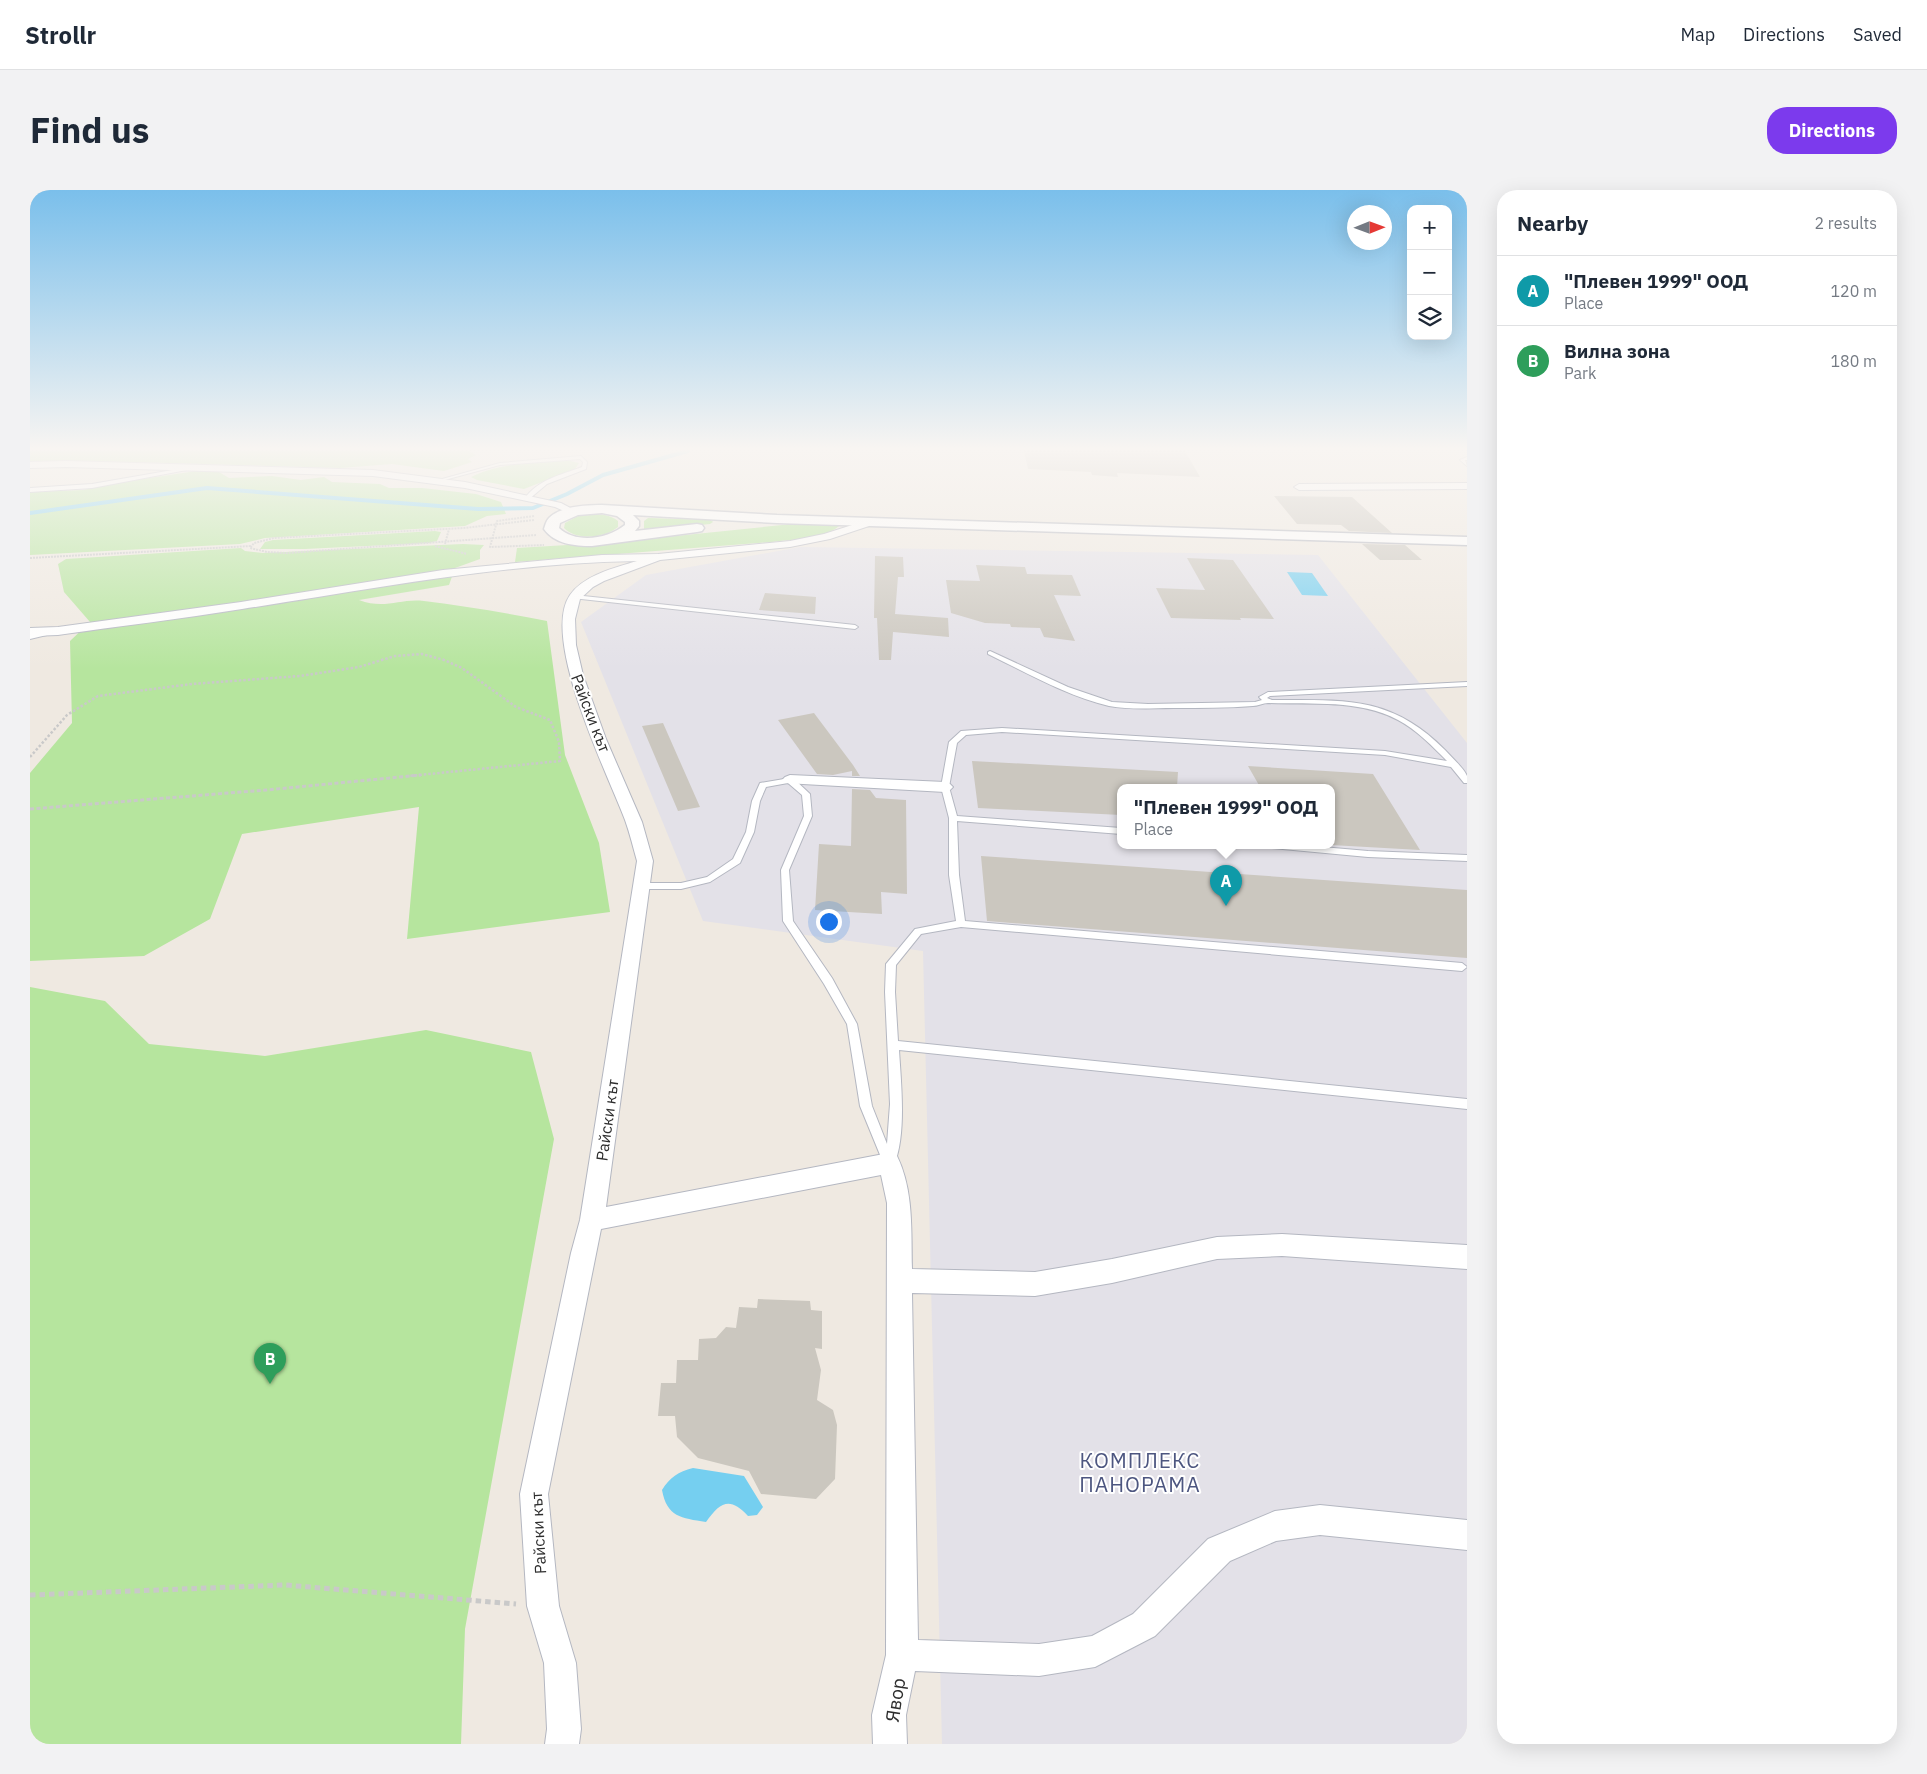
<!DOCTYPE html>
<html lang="en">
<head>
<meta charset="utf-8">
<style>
	body { margin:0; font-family:"IBM Plex Sans",sans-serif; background:#f2f2f3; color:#1f2937 }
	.controls { position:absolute; right:15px; top:15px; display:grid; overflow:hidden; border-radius:10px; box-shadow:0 5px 20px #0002 }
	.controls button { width:45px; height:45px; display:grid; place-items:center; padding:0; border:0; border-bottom:1px solid #e0e1e3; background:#fff; color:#1f2937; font:25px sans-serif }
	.compass { position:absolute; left:1317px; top:15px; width:45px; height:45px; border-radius:50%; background:#fff; box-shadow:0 5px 20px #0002; rotate:89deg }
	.you { position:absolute; left:798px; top:731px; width:18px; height:18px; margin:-12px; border:4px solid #fff; border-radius:50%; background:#1a73e8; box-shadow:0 0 0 8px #1a73e833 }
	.badge { display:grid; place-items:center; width:32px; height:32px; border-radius:50%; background:#7c3aed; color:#fff; font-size:16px; font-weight:700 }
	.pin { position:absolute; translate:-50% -41px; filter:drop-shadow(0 1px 2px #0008) }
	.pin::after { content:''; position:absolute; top:26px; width:18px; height:15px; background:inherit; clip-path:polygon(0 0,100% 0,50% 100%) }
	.popup { position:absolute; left:1087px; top:594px; width:218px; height:65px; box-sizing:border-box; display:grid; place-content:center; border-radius:10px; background:#fff; filter:drop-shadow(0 1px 4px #0005); font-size:16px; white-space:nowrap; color:#747a83 }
	.popup b { font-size:19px; color:#1f2937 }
	.popup::after { content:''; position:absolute; left:50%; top:100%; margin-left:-10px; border:10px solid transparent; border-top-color:#fff }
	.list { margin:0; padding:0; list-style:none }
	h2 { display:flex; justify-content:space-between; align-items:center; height:65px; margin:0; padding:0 20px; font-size:21px }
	h2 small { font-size:16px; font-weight:400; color:#747a83 }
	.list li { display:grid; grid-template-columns:32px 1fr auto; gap:15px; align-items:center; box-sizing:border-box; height:70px; padding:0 20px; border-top:1px solid #e0e1e3 }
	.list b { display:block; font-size:19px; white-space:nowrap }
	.list p { margin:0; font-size:16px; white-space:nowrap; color:#747a83 }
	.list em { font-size:16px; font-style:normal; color:#747a83 }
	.icon { flex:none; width:28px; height:28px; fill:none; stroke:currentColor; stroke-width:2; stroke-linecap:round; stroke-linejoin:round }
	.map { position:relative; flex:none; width:1437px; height:1554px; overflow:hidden; border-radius:20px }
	header { display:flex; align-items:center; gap:30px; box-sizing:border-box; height:70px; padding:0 25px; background:#fff; border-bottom:1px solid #e0e1e3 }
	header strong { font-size:24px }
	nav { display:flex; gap:28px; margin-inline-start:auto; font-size:18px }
	.intro { display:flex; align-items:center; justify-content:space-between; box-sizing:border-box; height:120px; padding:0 30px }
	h1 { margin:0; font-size:35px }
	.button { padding:12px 22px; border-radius:20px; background:#7c3aed; color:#fff; font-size:18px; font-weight:700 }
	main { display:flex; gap:30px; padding:0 30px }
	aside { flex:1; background:#fff; border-radius:20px; box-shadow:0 5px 20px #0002 }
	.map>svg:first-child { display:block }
	.industrial { fill:#e3e1e8; fill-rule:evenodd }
	.green { fill:#b6e59e }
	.water { fill:#75cff0 }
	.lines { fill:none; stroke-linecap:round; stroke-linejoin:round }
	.stream { stroke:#75cff0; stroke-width:4 }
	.building { fill:#cbc7bf }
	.lane-casing { stroke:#b4b7c1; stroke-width:2 }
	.street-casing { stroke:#b4b7c1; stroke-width:2 }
	.secondary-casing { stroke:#b4b7c1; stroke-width:3 }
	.path-far3 { stroke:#c9c9c9; stroke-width:2; stroke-dasharray:2 1; stroke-linecap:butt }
	.path-far2 { stroke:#c9c9c9; stroke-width:2.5; stroke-dasharray:2.5 2; stroke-linecap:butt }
	.path-far1 { stroke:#c9c9c9; stroke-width:3; stroke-dasharray:4 2.5; stroke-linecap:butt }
	.path { stroke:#c9c9c9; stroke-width:5; stroke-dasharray:5.5 4; stroke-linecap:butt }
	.lane { fill:#fff; fill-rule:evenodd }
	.street { fill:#fff; fill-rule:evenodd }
	.secondary { fill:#fff; fill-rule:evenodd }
	.labels { text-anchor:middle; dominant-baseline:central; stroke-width:4; stroke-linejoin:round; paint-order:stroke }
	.street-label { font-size:16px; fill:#2e2e2e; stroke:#fff }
	.near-street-label { font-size:19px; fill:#2e2e2e; stroke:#fff }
	.near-neighbourhood-label { font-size:21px; letter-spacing:1px; fill:#4d5680; stroke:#fff }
</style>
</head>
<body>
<header>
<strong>Strollr</strong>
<nav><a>Map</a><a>Directions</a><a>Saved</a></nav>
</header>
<div class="intro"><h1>Find us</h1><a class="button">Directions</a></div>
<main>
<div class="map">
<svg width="1437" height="1554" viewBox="0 0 1437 1554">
	<rect width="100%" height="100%" fill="#efe9e1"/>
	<!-- industrial -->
	<path class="industrial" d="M770,357L1288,365L1437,553V1554H912L893,761L673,731L551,432L616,385ZM1091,597H1301V655H1091Z"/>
	<!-- green -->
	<path class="green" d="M0,261H439L446,265L438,269L442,272L414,281L362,274L310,278L102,272L30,271L0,274Z
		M537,270L549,273L545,279L494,299L447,290L441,287C469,273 506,272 537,270Z
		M166,281L189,282L199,288L242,286L271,290L294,287L302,292L350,294L359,298H392L446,304L471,312L476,324L457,326L435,336L235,348L210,354L0,365V302L53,300L92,292Z
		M562,324C571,324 581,325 588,331V337C575,348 546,351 534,338L535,333L548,326Z
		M618,328L681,330L683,332L680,334L619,340L614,339V331Z
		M772,333H804L809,336C793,350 762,349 742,352L485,372L487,358L587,352Z
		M405,341L411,342L407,351L399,353L275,359H230L235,352L243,350Z
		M433,354L454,355L450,360V369L425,378L419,395L329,410C355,420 370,408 394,411C435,416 476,423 517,431L535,565L569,653L580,722L377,749L389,617L212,644L180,729L114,766L0,771V583L42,533L40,451L60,432L34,402L28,374L36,369L211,358L215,361L233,363Z
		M0,797L75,811L119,854L235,866L396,840L501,862L524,949L435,1439L431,1554H0Z"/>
	<!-- water -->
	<path class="water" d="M1257,382L1282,383L1298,406L1272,405Z
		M663,1278L714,1286L733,1317L727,1325L718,1326C700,1306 690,1312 676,1332C651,1328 637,1327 632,1300C640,1287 648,1282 663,1278Z"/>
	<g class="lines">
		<!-- stream -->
		<path class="stream" d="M0,323L177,298L448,319L503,318L537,304L573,285L658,261"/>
	</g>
	<!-- building -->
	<path class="building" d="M994,261H1155L1170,287L1087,283L1088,287L1062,285L1061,282L998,279Z
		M1244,306L1322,307L1362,343L1319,341L1311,335L1267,334Z
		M1332,354L1375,355L1392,370H1350Z
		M845,366L873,367L874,387H868L865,424L918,428L919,447L863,442L861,470H849L847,428H844Z
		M1157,368L1203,370L1244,429L1210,428L1211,430L1141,428L1126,398L1175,400Z
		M946,375L995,377L997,384L1042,385L1051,406L1024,405L1045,451L1014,447L1010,438L981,437L980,434L955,433L921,423L916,390L950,391Z
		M735,403L786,407L785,424L729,420Z
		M784,523L823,575L830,586H822V581L803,585L787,584L748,530Z
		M633,533L670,617L648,621L612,536Z
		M942,571L1148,582L1147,597H1091V625L948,618Z
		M1218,576L1343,584L1390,660L1301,655V597H1230Z
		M822,599L840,600L846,608L876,610L877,704L851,702L852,724L785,720L789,654L821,656Z
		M951,666L1437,700V768L957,731Z
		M728,1109L780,1111L781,1120L792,1121V1159L785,1158L791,1180L787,1210L803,1220L807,1235L805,1289L786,1309L731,1304L719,1281L668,1268L647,1247L645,1226H628L631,1193H646L647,1170H668L669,1149L686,1148L696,1137L706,1138L709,1117L727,1118Z"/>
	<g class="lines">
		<defs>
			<path id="lane" d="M551,266L557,272L556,279L517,294L498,310L495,308C509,289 531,285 552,277L553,272L550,269L470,275L407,292L405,291L470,273Z
				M1437,267V270H1435L1437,276L1430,270Z
				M160,277L162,279L62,298L0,302V298L62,294Z
				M544,405L825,435L828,437L825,439L542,408V406Z
				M19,441L21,442V444L0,449V445Z
				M960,461L1038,497L1082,512L1118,514L1225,512L1232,510L1229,507L1238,502L1437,492V496L1240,506L1237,508L1242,510C1313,510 1361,505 1415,560C1421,567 1434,578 1437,586C1437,588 1437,591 1437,593H1434L1421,577L1355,565L972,542L936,545L927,553L919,597L927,626L1091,638V644L927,631L929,685L935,731L1432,773L1437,777L1432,781L931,737L891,744L866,775L865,802L868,851L1437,909V919L869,860C871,893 877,947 863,977L859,978L855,977L830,916L817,834L794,794L753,731L751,680L774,626L772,605L758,593L736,597L730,611L724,642L710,673L680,692L651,699H611L606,696L611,693H651L677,687L703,669L716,642L722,611L730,593L760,588H763L780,604L782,626L759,680L763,731L802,788L827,834L842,916L857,954L860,914L855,802L856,774L885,739L926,731L919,685V628L911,597L919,552L931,541L972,538L1355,561L1417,571C1402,556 1387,540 1368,530C1328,509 1281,515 1238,513C1233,513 1228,516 1223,516C1197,518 1170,518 1144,518C1123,518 1100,520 1079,516C1037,506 997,483 958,464V462Z
				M1238,655H1269L1338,661L1437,665V671L1338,667L1242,658Z"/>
			<path id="street" d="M36,271L343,280L435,292L531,313L548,322L543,325L525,317L435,298L343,286L36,277L0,278V272Z
				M1437,293V299L1269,300L1264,297L1269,294Z
				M841,329L846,332L845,334L800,349L760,357L630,370L574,391L563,397L550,409L545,429L546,455L553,485L576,549L612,632L623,671L576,1017L859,963L867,966C884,1001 881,1041 882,1079L1005,1082L1082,1069L1187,1047L1252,1044L1437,1055V1079L1252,1066L1187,1069L1082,1093L1005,1106L882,1103L888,1450L1009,1454L1062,1446L1103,1424L1178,1349L1245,1321L1290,1315L1437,1330V1360L1290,1345L1246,1351L1200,1371L1125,1446L1065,1477L1009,1486L885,1481L876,1525L877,1554H843L842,1525L856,1465L857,1013L851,985L571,1039L518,1304L529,1416L546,1473L551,1539L549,1554H515L517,1539L514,1473L497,1416L490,1304L541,1063L550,1030L607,671C603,657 600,644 595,630C578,585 510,448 540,405C554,385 584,378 607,371C474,373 343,399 212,419C151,429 89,436 28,445L0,446V438L28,437L211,412L413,380L572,365L628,364L760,351L794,344Z
				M760,585L915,592L920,594L923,597L920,600L915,602L755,593L752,590L755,587Z"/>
			<path id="secondary" d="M572,315L747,325L1437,347V355L747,333L603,325L609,331V336L605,341L667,334L672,335L674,338L672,341L667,342L562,356C544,356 525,354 514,339C515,336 516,331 519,328C531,316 556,315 572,315ZM572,323L587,326L595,332V335C578,349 546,354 529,338L530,333L548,325Z"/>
		</defs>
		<!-- lane casing -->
		<use href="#lane" class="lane-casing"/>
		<!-- street casing -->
		<use href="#street" class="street-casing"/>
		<!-- secondary casing -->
		<use href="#secondary" class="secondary-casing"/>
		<!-- path-far3 -->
		<path class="path-far3" d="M504,326L467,331L460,357L514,355
			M504,330L434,338L244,348L224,353L220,358L237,362L257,363L506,345
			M415,354L419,339
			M405,356L437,364
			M0,368L221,356"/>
		<!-- path-far2 -->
		<path class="path-far2" d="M0,567L37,525L68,506L162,494L270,486L329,477L365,466L392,464L414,470L432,478L486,517L520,530L529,552L530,571L379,586"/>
		<!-- path-far1 -->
		<path class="path-far1" d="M0,619L236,600L391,585"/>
		<!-- path -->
		<path class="path" d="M0,1405L255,1395L486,1414"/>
		<!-- lane -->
		<use href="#lane" class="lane"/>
		<!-- street -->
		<use href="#street" class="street"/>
		<!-- secondary -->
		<use href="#secondary" class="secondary"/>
	</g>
	<!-- sky -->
	<linearGradient id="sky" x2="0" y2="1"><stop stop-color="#7abfeb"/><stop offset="0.54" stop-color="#f8f5f2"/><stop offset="1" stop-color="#f8f5f2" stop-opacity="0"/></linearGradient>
	<rect width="1437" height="479" fill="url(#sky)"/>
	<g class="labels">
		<!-- street labels -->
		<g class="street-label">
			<text transform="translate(561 523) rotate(69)">Райски кът</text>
			<text transform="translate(577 930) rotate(-82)">Райски кът</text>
			<text transform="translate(508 1343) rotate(-93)">Райски кът</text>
		</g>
		<!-- near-street labels -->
		<g class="near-street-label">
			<text transform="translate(865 1510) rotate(-81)">Явор</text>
		</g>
		<!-- near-neighbourhood labels -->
		<g class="near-neighbourhood-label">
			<text x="1110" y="1270">КОМПЛЕКС<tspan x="1110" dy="24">ПАНОРАМА</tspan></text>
		</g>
	</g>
</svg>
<div class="controls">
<button>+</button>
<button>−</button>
<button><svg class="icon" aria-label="layers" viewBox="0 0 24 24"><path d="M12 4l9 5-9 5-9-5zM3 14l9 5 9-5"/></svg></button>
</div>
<svg class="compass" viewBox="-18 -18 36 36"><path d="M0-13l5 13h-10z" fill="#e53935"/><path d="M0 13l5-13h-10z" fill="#747a83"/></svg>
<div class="you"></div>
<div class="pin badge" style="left:1196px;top:716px;background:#0f9aa8">A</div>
<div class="popup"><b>&quot;Плевен 1999&quot; ООД</b>Place</div>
<div class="pin badge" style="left:240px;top:1194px;background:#2e9e5b">B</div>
</div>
<aside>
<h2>Nearby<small>2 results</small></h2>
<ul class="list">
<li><span class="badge" style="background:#0f9aa8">A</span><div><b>&quot;Плевен 1999&quot; ООД</b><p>Place</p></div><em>120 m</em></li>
<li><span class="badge" style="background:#2e9e5b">B</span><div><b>Вилна зона</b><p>Park</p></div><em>180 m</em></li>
</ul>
</aside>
</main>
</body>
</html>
